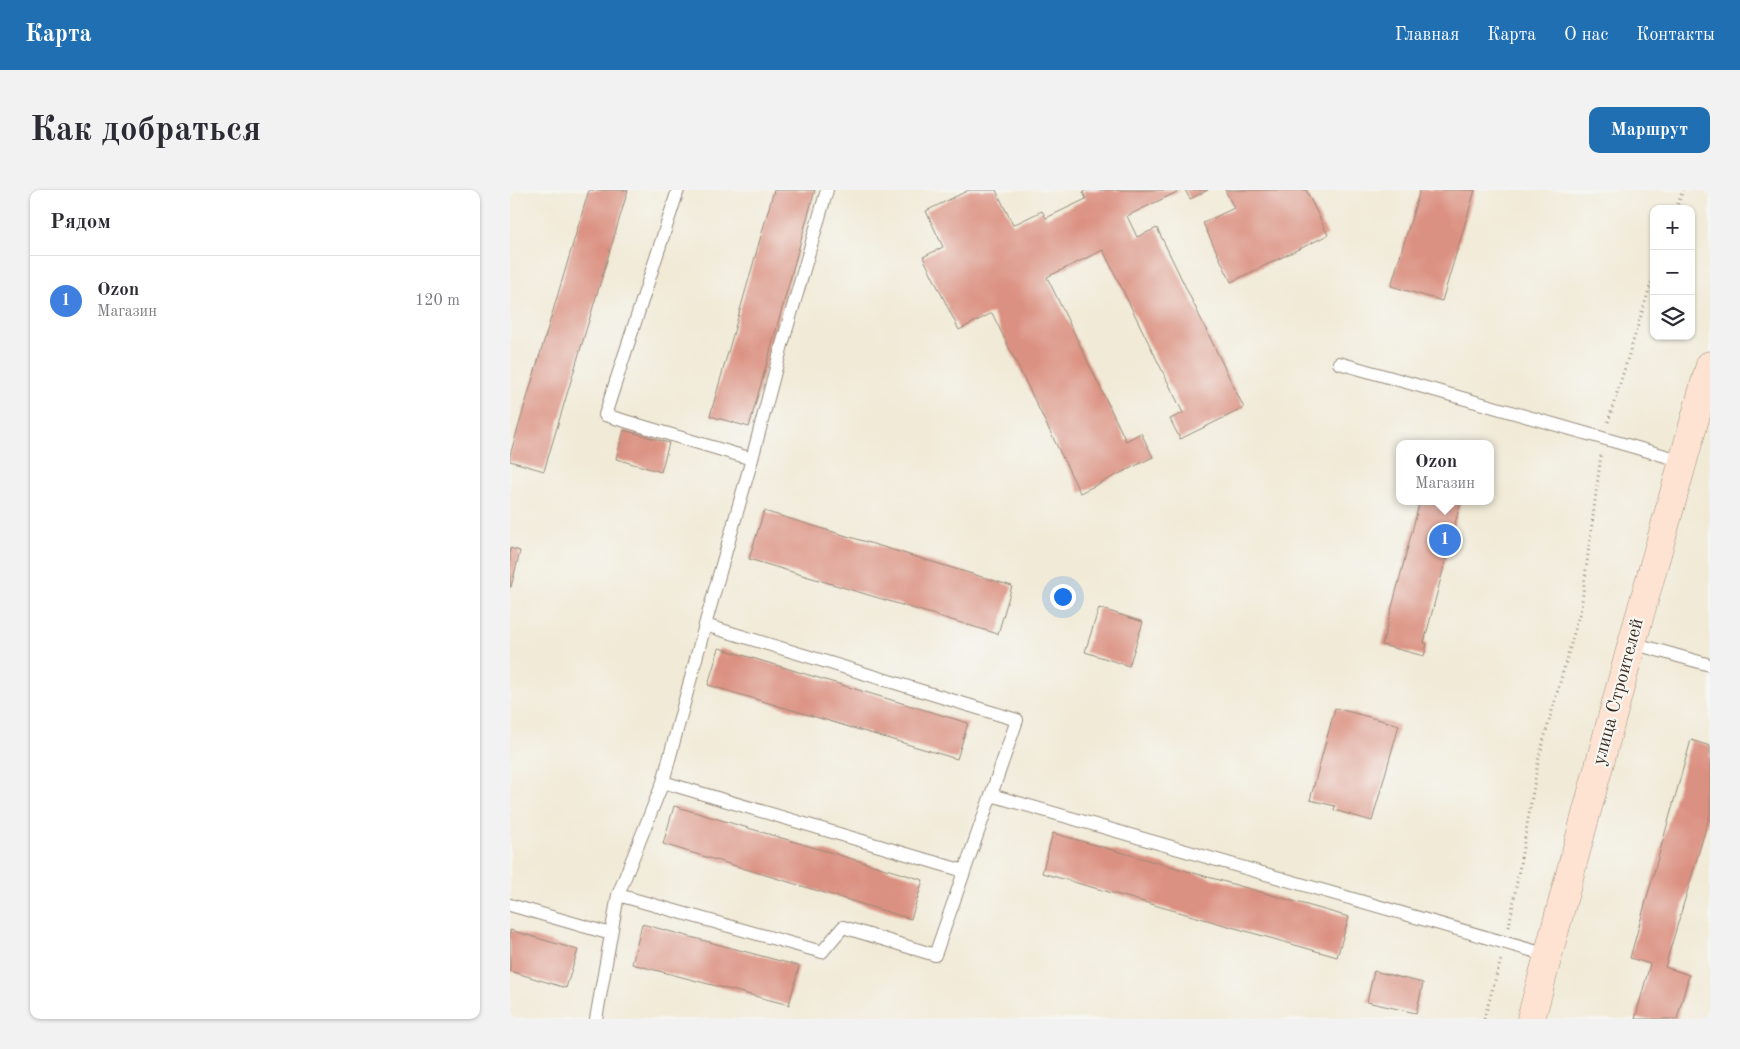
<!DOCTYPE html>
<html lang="ru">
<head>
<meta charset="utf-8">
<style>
	body { margin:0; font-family:"Old Standard TT",serif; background:#f2f2f3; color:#2b2b33 }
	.controls { position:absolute; right:15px; top:15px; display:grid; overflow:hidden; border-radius:10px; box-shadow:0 1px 4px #0004 }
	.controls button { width:45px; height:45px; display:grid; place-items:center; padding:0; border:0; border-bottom:1px solid #e1e1e2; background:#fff; color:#2b2b33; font:25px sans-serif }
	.you { position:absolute; left:552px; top:406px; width:18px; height:18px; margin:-12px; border:4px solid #fff; border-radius:50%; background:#1a73e8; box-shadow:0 0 0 8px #1a73e833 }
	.badge { display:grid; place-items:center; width:32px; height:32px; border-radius:50%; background:#1f6fb2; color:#fff; font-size:16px; font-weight:700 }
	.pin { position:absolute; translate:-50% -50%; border:2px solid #fff; box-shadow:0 1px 5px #0006 }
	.popup { position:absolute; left:886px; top:250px; width:98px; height:65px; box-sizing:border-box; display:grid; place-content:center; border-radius:10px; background:#fff; filter:drop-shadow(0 1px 4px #0005); font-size:16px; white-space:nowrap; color:#7c7c81 }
	.popup b { font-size:19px; color:#2b2b33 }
	.popup::after { content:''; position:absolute; left:50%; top:100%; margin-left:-10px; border:10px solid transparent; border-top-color:#fff }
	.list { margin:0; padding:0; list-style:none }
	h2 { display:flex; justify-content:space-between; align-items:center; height:65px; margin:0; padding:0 20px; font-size:21px }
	h2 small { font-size:16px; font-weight:400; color:#7c7c81 }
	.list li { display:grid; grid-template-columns:32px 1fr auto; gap:15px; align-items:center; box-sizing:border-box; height:90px; padding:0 20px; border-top:1px solid #e1e1e2 }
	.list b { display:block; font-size:19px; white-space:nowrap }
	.list p { margin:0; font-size:16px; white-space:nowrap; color:#7c7c81 }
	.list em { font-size:16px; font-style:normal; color:#7c7c81 }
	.icon { flex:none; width:28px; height:28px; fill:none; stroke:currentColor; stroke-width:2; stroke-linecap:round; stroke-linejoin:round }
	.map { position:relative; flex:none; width:1200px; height:829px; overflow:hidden; border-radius:10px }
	header { display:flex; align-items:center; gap:30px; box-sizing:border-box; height:70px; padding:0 25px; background:#1f6fb2; color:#fff }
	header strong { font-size:24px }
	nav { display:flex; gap:28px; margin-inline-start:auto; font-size:18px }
	.intro { display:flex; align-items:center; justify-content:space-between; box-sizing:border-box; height:120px; padding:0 30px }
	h1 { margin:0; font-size:35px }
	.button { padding:12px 22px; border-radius:10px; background:#1f6fb2; color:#fff; font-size:18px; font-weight:700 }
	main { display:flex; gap:30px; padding:0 30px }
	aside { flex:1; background:#fff; border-radius:10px; box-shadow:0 1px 4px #0004 }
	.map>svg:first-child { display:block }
	.building { fill:#db9181 }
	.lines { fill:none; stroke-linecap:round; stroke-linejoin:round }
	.lane-casing { stroke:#968a7a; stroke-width:14 }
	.secondary-casing { stroke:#968a7a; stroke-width:29 }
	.path { stroke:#968a7a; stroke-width:3; stroke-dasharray:1 4; stroke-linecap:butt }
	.lane { stroke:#fff; stroke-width:12 }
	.secondary { stroke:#fee3d2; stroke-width:28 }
	.labels { text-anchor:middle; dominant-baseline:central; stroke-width:4.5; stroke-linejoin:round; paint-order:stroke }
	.street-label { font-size:19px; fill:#3b2a1e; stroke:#f6f6f2 }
</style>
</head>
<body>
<header>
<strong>Карта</strong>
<nav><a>Главная</a><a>Карта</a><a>О нас</a><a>Контакты</a></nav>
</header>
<div class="intro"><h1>Как добраться</h1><a class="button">Маршрут</a></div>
<main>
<aside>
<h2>Рядом<small></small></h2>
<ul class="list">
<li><span class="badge" style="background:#3f7fe0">1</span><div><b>Ozon</b><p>Магазин</p></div><em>120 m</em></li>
</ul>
</aside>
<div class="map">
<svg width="1200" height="829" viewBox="0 0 1200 829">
	<rect width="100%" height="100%" fill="#f6f6f2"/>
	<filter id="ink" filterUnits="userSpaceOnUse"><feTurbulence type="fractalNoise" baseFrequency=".02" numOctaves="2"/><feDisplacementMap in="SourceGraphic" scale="10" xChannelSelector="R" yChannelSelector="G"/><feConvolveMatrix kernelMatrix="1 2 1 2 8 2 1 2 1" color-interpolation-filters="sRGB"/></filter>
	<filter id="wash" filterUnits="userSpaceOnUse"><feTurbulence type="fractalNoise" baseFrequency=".0096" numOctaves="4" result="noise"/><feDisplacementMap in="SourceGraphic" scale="20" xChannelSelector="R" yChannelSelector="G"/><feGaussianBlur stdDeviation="1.12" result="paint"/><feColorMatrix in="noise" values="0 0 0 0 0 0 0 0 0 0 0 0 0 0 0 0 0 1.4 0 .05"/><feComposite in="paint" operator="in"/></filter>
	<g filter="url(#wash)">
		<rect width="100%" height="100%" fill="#f1ead7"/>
		<g id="blocks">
			<!-- building -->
			<path class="building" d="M79,0H118L34,281L0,271V265Z
				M264,0H305L239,237L200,226Z
				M459,0H486L503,35L532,21L536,28L576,9L573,2L576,0H671L617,26L627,47L647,38L734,218L670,249L660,229L673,223L593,60L537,87L616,251L631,243L643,267L570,303L482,123L449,140L413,67L433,57L416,21Z
				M675,0H698L680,9Z
				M715,0H796L818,45L721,92L693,33L724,18Z
				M910,0H965L932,111L881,96Z
				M114,240L159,253L151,282L106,269Z
				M910,311H951L914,453L917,454L914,466L872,455Z
				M254,321L502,396L488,444L239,369Z
				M0,358L10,361L1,397H0Z
				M589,418L633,432L619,476L575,462Z
				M209,458L458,533L447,569L198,495Z
				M825,518L889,535L862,631L824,620L825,616L800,610Z
				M1181,550L1200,556V624L1155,777L1179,785L1167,829H1125L1140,774L1120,768Z
				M164,616L413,690L401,729L153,654Z
				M543,643L839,727L827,767L532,683Z
				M132,734L289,776L279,815L122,774Z
				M0,740L68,760L56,798L0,781Z
				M864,781L913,793L906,823L857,812Z"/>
		</g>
	</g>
	<g filter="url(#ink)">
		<use href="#blocks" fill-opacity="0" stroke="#968a7a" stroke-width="1"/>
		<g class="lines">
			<defs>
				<path id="lane" d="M168,0L95,225L242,269L195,435L507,530L481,605L1038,765
					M829,173L1173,271
					M242,269L272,155L317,0
					M1122,453L1200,475
					M153,592L454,681
					M108,705L312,762L333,737L425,765L481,605
					M0,715L101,744
					M86,829L108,705L153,592L195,435"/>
				<path id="secondary" d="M1021,829L1122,453L1200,175"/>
			</defs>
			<!-- lane casing -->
			<use href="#lane" class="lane-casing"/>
			<!-- secondary casing -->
			<use href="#secondary" class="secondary-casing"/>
			<!-- path -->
			<path class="path" d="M1166,19L1173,0
				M1098,232L1144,84
				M999,737L1029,567L1071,418L1091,265
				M974,829L991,769"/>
			<!-- lane -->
			<use href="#lane" class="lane"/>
			<!-- secondary -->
			<use href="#secondary" class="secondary"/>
		</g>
	</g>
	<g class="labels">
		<!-- street labels -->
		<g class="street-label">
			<text transform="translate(1109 502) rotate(-75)">улица Строителей</text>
		</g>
	</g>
</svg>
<div class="controls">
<button>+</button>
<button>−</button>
<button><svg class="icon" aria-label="layers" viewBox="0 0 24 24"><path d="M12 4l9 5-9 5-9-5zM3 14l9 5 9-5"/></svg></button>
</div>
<div class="you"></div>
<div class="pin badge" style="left:935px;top:350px;background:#3f7fe0">1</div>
<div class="popup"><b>Ozon</b>Магазин</div>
</div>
</main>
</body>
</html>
